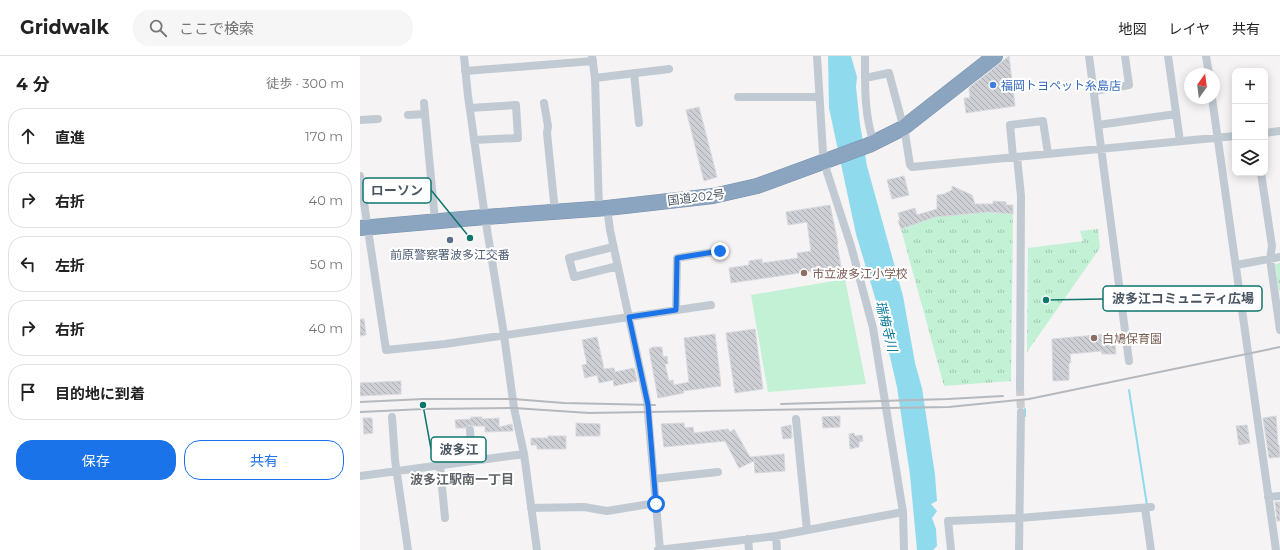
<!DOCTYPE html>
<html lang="ja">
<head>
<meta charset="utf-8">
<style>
	body { margin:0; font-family:Montserrat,"Noto Sans JP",sans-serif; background:#f6f6f6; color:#222 }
	.controls { position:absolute; right:12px; top:12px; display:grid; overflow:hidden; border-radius:8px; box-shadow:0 2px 10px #0003 }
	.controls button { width:36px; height:36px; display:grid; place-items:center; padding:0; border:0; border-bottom:1px solid #e0e0e0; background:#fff; color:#222; font:20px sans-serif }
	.compass { position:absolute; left:824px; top:12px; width:36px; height:36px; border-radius:50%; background:#fff; box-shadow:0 2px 10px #0003; rotate:14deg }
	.stop { position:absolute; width:12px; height:12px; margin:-9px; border:3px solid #1a73e8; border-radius:50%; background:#fff }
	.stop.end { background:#1a73e8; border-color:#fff; box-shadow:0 1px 4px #0008 }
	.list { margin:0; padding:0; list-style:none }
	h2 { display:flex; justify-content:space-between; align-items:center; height:52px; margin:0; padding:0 16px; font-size:17px }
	h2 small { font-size:13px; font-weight:400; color:#767676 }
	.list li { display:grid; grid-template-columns:26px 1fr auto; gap:12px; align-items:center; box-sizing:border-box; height:56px; margin:0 8px 8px; padding:0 8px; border:1px solid #e0e0e0; border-radius:16px }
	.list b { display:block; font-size:15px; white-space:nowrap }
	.list em { font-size:13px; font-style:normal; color:#767676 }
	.actions { display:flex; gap:8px; padding:12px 16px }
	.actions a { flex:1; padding:9px 0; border:1px solid #1a73e8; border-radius:16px; text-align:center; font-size:14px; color:#1a73e8 }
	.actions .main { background:#1a73e8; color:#fff }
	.icon { flex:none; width:22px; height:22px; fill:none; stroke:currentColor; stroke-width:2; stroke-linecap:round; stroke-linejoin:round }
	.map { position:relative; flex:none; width:920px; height:494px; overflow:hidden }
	header { display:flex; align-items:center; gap:24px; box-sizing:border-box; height:56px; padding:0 20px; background:#fff; border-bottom:1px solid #e0e0e0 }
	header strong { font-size:19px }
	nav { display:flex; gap:22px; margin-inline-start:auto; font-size:14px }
	.search { width:280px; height:36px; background:#f6f6f6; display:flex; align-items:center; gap:10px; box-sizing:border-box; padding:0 14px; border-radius:16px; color:#767676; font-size:15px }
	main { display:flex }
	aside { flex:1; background:#fff }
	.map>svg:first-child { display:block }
	.grass { fill:url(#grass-tufts) }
	.garden { fill:#c3f1d5 }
	.water { fill:#90daee }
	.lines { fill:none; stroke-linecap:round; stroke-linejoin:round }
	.stream { stroke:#90daee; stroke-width:2 }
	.building { fill:url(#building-back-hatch); stroke:#d7d9de }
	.street-tunnel { stroke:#caccce; stroke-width:8; stroke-dasharray:8 4; stroke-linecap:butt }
	.highway-casing { stroke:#7690ad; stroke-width:16 }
	.street { stroke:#c1cad2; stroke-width:8 }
	.highway { stroke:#8ba5c1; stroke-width:15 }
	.rail { stroke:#b5b8bd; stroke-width:2 }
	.route { stroke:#1a73e8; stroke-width:5 }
	.shop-dot { fill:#3f7fe0; stroke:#fff; stroke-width:1.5 }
	.service-dot { fill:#5c6f8a; stroke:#fff; stroke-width:1.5 }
	.education-dot { fill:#8d6e63; stroke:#fff; stroke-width:1.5 }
	.labels { text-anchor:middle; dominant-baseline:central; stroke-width:4; stroke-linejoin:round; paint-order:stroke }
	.shop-label { font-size:12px; fill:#366cbe; stroke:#fff; text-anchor:start }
	.street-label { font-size:12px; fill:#4a5661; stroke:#fff }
	.service-label { font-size:12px; fill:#4e5e75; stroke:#fff }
	.education-label { font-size:12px; fill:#785e54; stroke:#fff; text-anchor:start }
	.water-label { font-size:13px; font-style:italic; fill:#0c7c9b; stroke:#fff }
	.neighbourhood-label { font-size:13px; font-weight:bold; fill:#5f6368; stroke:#fff }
	.leader { fill:none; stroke:#0f766e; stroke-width:1.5 }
	.callout-dot { fill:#0f766e; stroke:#fff; stroke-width:1.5 }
	.callout { fill:#fff; stroke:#0f766e; stroke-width:1.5 }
	.callout-label { font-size:13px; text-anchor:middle; font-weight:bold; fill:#4a5661 }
</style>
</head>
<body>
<header>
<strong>Gridwalk</strong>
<div class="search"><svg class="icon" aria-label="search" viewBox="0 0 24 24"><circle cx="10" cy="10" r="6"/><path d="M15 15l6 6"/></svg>ここで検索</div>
<nav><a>地図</a><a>レイヤ</a><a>共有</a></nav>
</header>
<main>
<aside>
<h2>4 分<small>徒歩 · 300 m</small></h2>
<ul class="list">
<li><svg class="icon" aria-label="ahead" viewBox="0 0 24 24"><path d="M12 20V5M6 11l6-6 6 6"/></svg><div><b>直進</b></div><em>170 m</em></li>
<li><svg class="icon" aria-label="right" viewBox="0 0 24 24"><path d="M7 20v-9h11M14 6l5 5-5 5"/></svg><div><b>右折</b></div><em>40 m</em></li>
<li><svg class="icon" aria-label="left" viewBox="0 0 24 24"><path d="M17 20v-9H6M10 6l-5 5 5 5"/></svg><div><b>左折</b></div><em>50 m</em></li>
<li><svg class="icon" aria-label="right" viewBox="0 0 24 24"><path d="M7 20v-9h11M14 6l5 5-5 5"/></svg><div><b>右折</b></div><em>40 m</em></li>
<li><svg class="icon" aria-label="arrive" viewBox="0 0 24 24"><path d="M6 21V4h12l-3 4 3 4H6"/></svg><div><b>目的地に到着</b></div></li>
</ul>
<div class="actions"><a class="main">保存</a><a>共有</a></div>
</aside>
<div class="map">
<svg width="920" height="494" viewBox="0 0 920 494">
	<defs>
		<pattern id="grass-tufts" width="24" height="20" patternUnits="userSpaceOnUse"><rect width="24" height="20" fill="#c3f1d5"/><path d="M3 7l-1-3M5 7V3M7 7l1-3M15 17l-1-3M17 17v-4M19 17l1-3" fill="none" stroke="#a0c6b0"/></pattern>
		<pattern id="building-back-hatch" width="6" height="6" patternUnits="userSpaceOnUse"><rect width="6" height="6" fill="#cdcfd5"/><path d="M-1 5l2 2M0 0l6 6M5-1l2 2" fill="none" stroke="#a8abb0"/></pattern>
	</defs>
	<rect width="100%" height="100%" fill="#f5f3f3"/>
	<!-- grass -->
	<path class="grass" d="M629,156L653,158L651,325L584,330L541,173L575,161Z
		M738,173L740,192L667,296L668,192L723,185L720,175Z
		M920,207V235H919L915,208Z"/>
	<!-- garden -->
	<path class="garden" d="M485,223L506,328L408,336L391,239Z"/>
	<!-- water -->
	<path class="water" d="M468,0H491L497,21L496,31L500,68L507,110L543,240L555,307L562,332L575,419L577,445L571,448L577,455L572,462L576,473L577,490L573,494H557L550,419L537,331L520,258L496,178L469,52Z"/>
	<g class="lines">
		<!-- stream -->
		<path class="stream" d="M769,334L787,449
			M665,360V353"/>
	</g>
	<!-- building -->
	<path class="building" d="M649,0L655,50L606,57L604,42H610L609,32Z
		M339,51L357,121L344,125L326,54Z
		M544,120L549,139L532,143L527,124Z
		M592,130L612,139L615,148H633V145L646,146V149H653V158L629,156L575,161L541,173L538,165L540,164L538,157L555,152L557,159L577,153V139L584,138L592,134Z
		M470,149L478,187L477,188L481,211L371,227L369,212L389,209V205L402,203V207L438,202L437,197L451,195L447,166L428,169L426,156Z
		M0,263H4L6,279L0,280Z
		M395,273L403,333L375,337L366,277Z
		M355,278L361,330L323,335L324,337L298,342L289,293L293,291H302L303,301L307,300L308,308H305L309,325L313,324L314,329L329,326L324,282Z
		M748,278L749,286H755L756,298H742L741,295L710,298L711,307H709V324L693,325L692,283Z
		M237,281L244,313L254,312L255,316L274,312L277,325L254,330L253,324L239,327L237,319L225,322L222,309L227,308L222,284Z
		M41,325V338L0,340V327Z
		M480,360V371L463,372L462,361Z
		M916,360L918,389H919L920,401L909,402L903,362Z
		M111,361H122V363L139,362V371L152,368L153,375L125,376V370H114L110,369L105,372H96L95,364L111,363Z
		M3,362H12L13,377L4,378Z
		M216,367L240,368V380H216Z
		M324,367L325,372L333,371L334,377L368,373L370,376L374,373L390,401L424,398L425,415L395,417L394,405L379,412L365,385L304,391L301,368Z
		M431,369L432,382L423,383L421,371Z
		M887,369L890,387L879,389L876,370Z
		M494,377L495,380L502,379L503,385L499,386V391L490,393L489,378Z
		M188,380H206V393H177V389H171V382H188Z
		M915,446H920V465H917Z"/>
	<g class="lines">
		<!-- street-tunnel -->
		<path class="street-tunnel" d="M660,332L661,356"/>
		<defs>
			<path id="highway" d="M0,172L125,161L247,152L353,140L397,130L509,89L543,72L635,0"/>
		</defs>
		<!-- highway casing -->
		<use href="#highway" class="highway-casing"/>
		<!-- street -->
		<path class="street" d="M104,0L108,40L125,161L144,279L154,352L164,398L177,494
			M232,0L235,22L239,153
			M457,0L463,97L467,116L491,190L513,272L543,456L544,494
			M505,0C505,29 504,59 514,87
			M729,0L769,305
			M808,0L820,85
			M846,0L849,18
			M105,15L233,5
			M274,17L279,67
			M235,22L309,13
			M505,22L529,17L545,77L550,109L552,111L875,80
			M734,35L769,29L765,0
			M378,41H459
			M852,42L916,494
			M64,47L75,165
			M184,47L188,70L187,77L195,156
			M110,52L156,49L158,82L114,84
			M48,59L65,58
			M0,64L18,63
			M738,69L816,58
			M905,77L920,75
			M653,101L650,69L683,65L688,98
			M657,101L661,140L660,332
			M901,117L912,190L910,203L920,274
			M0,120L26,294L85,288L351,249
			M247,152L250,174L287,345L300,494
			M253,191L209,202L214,221L258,210
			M876,209L920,201
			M316,254L317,202L360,195
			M32,361L35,404L48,494
			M436,363L447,474
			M110,374L112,405
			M80,410L85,462
			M0,420L164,398
			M294,423L358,416
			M908,441L920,440
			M171,452L224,451L247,455L296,447
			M785,452L791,494
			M416,480L417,494
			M388,483L389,494
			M298,494L416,480L543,456
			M591,494L588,465L660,462L791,451
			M659,494L661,356"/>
		<!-- highway -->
		<use href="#highway" class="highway"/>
		<!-- rail -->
		<path class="rail" d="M0,346L63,343H153L204,347L295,349
			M421,348L588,343L643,340
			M0,356L64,353L154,352L229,357L589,351L669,343L920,291"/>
	</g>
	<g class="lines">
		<!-- route -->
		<path class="route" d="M296,448L288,349L269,261L316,254L317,202L360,195"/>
	</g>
	<!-- markers -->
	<circle class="shop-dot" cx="633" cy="29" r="4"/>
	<circle class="service-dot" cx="90" cy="184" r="4"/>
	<g class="education-dot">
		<circle cx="444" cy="217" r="4"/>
		<circle cx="734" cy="282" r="4"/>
	</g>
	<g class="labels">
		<!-- shop labels -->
		<g class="shop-label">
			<text x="641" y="29">福岡トヨペット糸島店</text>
		</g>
		<!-- street labels -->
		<g class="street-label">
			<text transform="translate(336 141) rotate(-7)">国道202号</text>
		</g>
		<!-- service labels -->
		<g class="service-label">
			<text x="90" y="198">前原警察署波多江交番</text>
		</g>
		<!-- education labels -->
		<g class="education-label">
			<text x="452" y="217">市立波多江小学校</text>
			<text x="742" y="282">白鳩保育園</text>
		</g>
		<!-- water labels -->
		<g class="water-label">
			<text transform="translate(527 270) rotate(76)">瑞梅寺川</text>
		</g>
		<!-- neighbourhood labels -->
		<g class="neighbourhood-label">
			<text x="102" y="423">波多江駅南一丁目</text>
		</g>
	</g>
	<!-- callouts -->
	<path class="leader" d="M110 182L71 134M686 244L743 243M63 349L71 393"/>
	<g class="callout-dot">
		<circle cx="110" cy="182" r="4"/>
		<circle cx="686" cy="244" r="4"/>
		<circle cx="63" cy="349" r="4"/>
	</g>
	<g class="callout">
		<rect x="3" y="122" width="68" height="25" rx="4"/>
		<rect x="743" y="230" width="159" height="25" rx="4"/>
		<rect x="71" y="381" width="55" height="25" rx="4"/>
	</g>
	<g class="callout-label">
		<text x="37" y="139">ローソン</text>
		<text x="823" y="247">波多江コミュニティ広場</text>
		<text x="99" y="398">波多江</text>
	</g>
</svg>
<div class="controls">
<button>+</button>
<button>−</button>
<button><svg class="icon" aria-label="layers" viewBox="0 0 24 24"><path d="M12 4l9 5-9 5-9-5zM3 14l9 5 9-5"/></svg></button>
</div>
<svg class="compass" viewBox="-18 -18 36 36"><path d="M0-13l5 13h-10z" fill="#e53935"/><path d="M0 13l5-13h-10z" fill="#767676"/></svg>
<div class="stop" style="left:296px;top:448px"></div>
<div class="stop end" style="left:360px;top:195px"></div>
</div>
</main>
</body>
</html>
